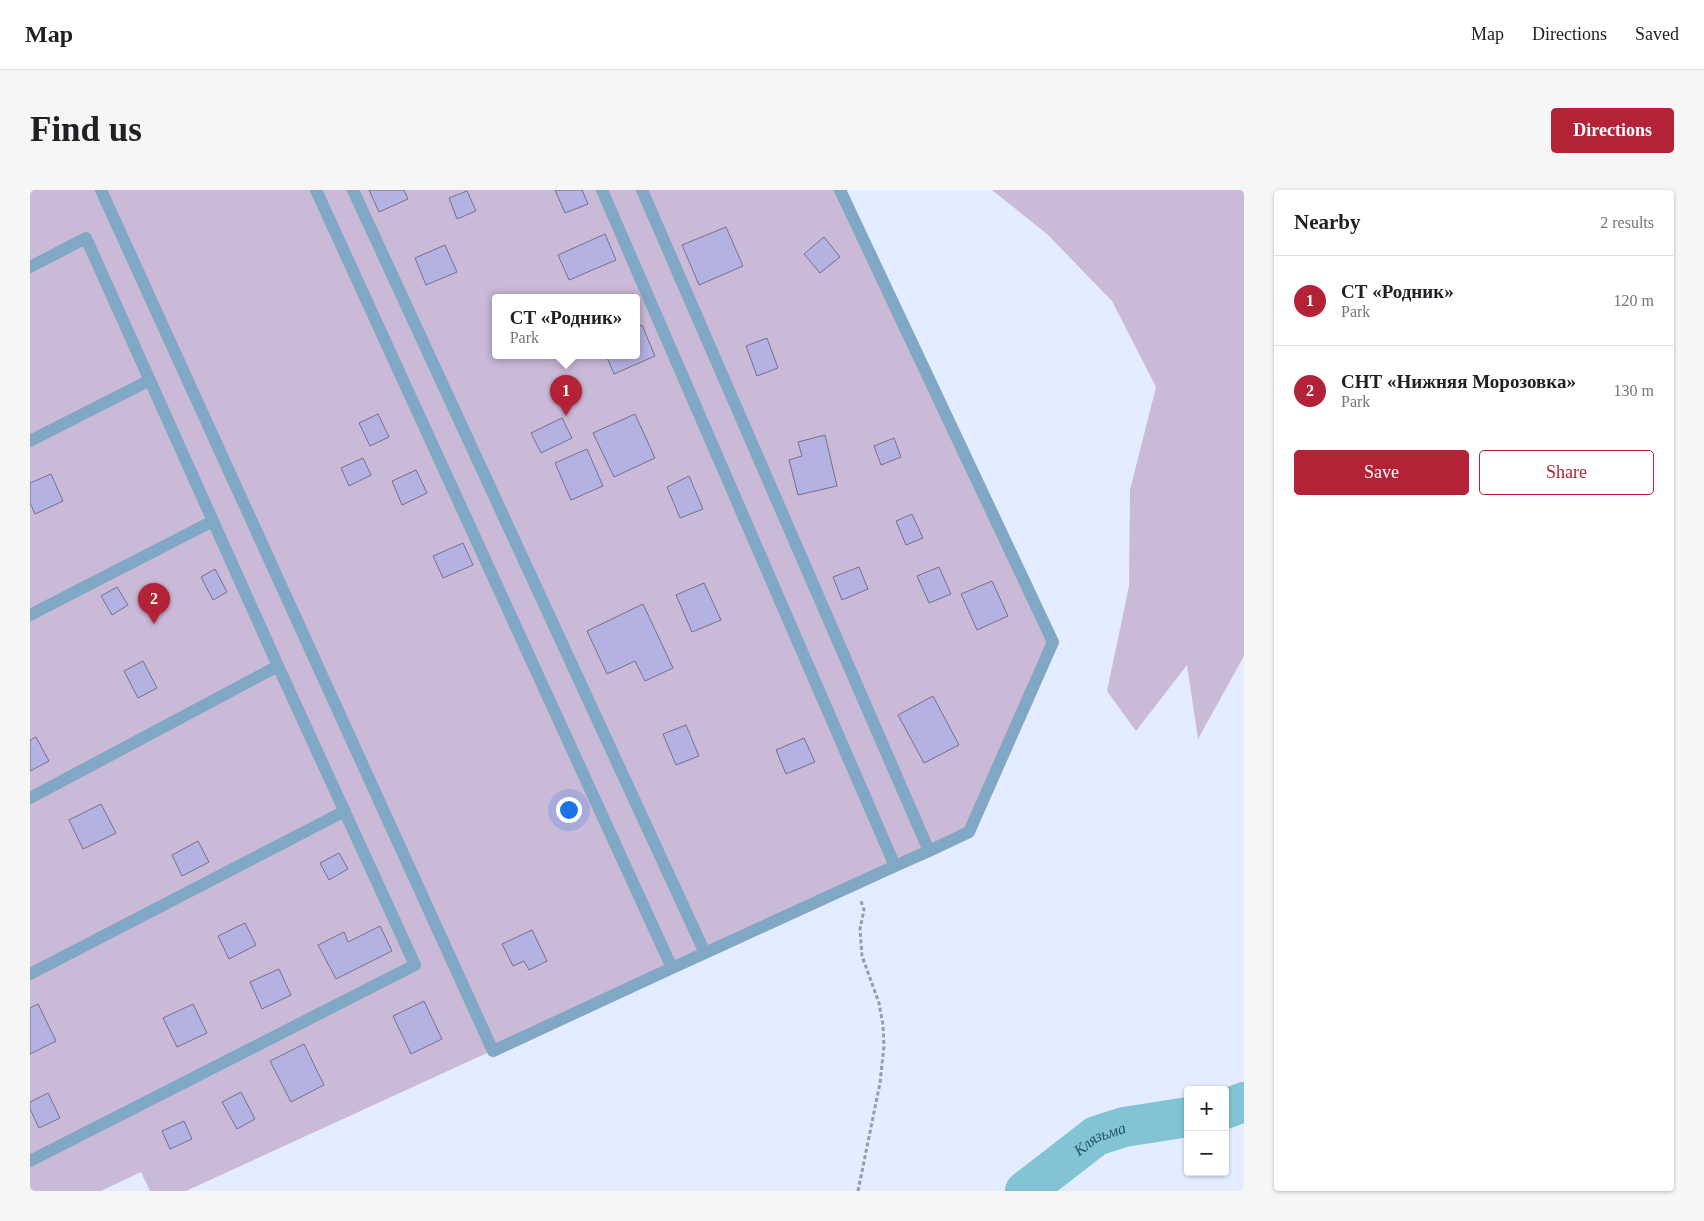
<!DOCTYPE html>
<html lang="en">
<head>
<meta charset="utf-8">
<style>
	body { margin:0; font-family:"Times New Roman",serif; background:#f6f6f6; color:#202124 }
	.controls { position:absolute; right:15px; bottom:15px; display:grid; overflow:hidden; border-radius:5px; box-shadow:0 1px 4px #0004 }
	.controls button { width:45px; height:45px; display:grid; place-items:center; padding:0; border:0; border-bottom:1px solid #e0e0e0; background:#fff; color:#202124; font:25px sans-serif }
	.you { position:absolute; left:538px; top:619px; width:18px; height:18px; margin:-12px; border:4px solid #fff; border-radius:50%; background:#1a73e8; box-shadow:0 0 0 8px #1a73e833 }
	.badge { display:grid; place-items:center; width:32px; height:32px; border-radius:50%; background:#b42237; color:#fff; font-size:16px; font-weight:700 }
	.pin { position:absolute; translate:-50% -41px; filter:drop-shadow(0 1px 2px #0008) }
	.pin::after { content:''; position:absolute; top:26px; width:18px; height:15px; background:inherit; clip-path:polygon(0 0,100% 0,50% 100%) }
	.popup { position:absolute; left:462px; top:104px; width:148px; height:65px; box-sizing:border-box; display:grid; place-content:center; border-radius:5px; background:#fff; filter:drop-shadow(0 1px 4px #0005); font-size:16px; white-space:nowrap; color:#757577 }
	.popup b { font-size:19px; color:#202124 }
	.popup::after { content:''; position:absolute; left:50%; top:100%; margin-left:-10px; border:10px solid transparent; border-top-color:#fff }
	.list { margin:0; padding:0; list-style:none }
	h2 { display:flex; justify-content:space-between; align-items:center; height:65px; margin:0; padding:0 20px; font-size:21px }
	h2 small { font-size:16px; font-weight:400; color:#757577 }
	.list li { display:grid; grid-template-columns:32px 1fr auto; gap:15px; align-items:center; box-sizing:border-box; height:90px; padding:0 20px; border-top:1px solid #e0e0e0 }
	.list b { display:block; font-size:19px; white-space:nowrap }
	.list p { margin:0; font-size:16px; white-space:nowrap; color:#757577 }
	.list em { font-size:16px; font-style:normal; color:#757577 }
	.actions { display:flex; gap:10px; padding:15px 20px }
	.actions a { flex:1; padding:11px 0; border:1px solid #b42237; border-radius:5px; text-align:center; font-size:18px; color:#b42237 }
	.actions .main { background:#b42237; color:#fff }
	.map { position:relative; flex:none; width:1214px; height:1001px; overflow:hidden; border-radius:5px }
	header { display:flex; align-items:center; gap:30px; box-sizing:border-box; height:70px; padding:0 25px; background:#fff; border-bottom:1px solid #e0e0e0 }
	header strong { font-size:24px }
	nav { display:flex; gap:28px; margin-inline-start:auto; font-size:18px }
	.intro { display:flex; align-items:center; justify-content:space-between; box-sizing:border-box; height:120px; padding:0 30px }
	h1 { margin:0; font-size:35px }
	.button { padding:12px 22px; border-radius:5px; background:#b42237; color:#fff; font-size:18px; font-weight:700 }
	main { display:flex; gap:30px; padding:0 30px }
	aside { flex:1; background:#fff; border-radius:5px; box-shadow:0 1px 4px #0004 }
	.map>svg:first-child { display:block }
	.green { fill:#cab9d7; fill-rule:evenodd }
	.lines { fill:none; stroke-linecap:round; stroke-linejoin:round }
	.river { stroke:#82c3d6; stroke-width:40 }
	.building { fill:#b4b1e3; stroke:#73718d }
	.path { stroke:#959cab; stroke-width:3; stroke-dasharray:4 2.5; stroke-linecap:butt }
	.lane { stroke:#80a7c3; stroke-width:12 }
	.labels { text-anchor:middle; dominant-baseline:central; stroke-width:5; stroke-linejoin:round; paint-order:stroke }
	.water-label { font-size:16px; font-style:italic; fill:#235967; stroke:#fafafa }
</style>
</head>
<body>
<header>
<strong>Map</strong>
<nav><a>Map</a><a>Directions</a><a>Saved</a></nav>
</header>
<div class="intro"><h1>Find us</h1><a class="button">Directions</a></div>
<main>
<div class="map">
<svg width="1214" height="1001" viewBox="0 0 1214 1001">
	<rect width="100%" height="100%" fill="#e4edff"/>
	<!-- green -->
	<path class="green" d="M0,0H810L1023,452L939,642L156,1001H120L111,982L71,1001H0ZM466,107H606V165H466Z
		M962,0H1214V466L1168,549L1157,475L1106,541L1077,501L1099,396L1100,300L1126,197L1082,111L1017,44Z"/>
	<g class="lines">
		<!-- river -->
		<g class="river">
			<path d="M1195,919L1214,912"/>
			<path id="s1" d="M995,1001L1066,946L1094,937L1158,927"/>
		</g>
	</g>
	<!-- building -->
	<path class="building" d="M339,0H374L378,9L349,22Z
		M525,0H552L558,14L535,23Z
		M437,1L446,21L427,29L419,8Z
		M696,37L713,76L669,95L652,55Z
		M575,44L586,70L539,90L528,65Z
		M794,47L810,67L790,83L774,64Z
		M415,55L427,82L396,95L385,68Z
		M612,135L625,166L584,184L576,165H606V138Z
		M737,148L748,178L727,186L716,156Z
		M348,224L359,247L340,256L329,233Z
		M605,224L625,268L584,287L563,243Z
		M532,228L542,248L511,263L501,243Z
		M795,245L807,296L768,305L759,270L772,266L768,252Z
		M864,248L871,267L851,275L844,256Z
		M557,259L573,296L541,310L525,273Z
		M333,268L341,285L319,296L311,278Z
		M386,280L397,303L372,315L362,291Z
		M21,284L33,311L5,324L0,313V293Z
		M659,286L673,319L650,328L637,297Z
		M882,324L893,348L876,355L866,331Z
		M433,353L443,375L413,388L403,366Z
		M829,377L838,399L812,410L803,387Z
		M909,377L921,404L899,413L887,386Z
		M185,379L197,402L183,410L171,387Z
		M962,391L978,426L947,440L931,404Z
		M674,393L691,430L662,442L646,405Z
		M87,397L98,415L82,425L71,406Z
		M613,414L643,478L615,491L605,471L577,484L557,441Z
		M113,471L127,498L108,508L94,481Z
		M903,506L929,555L894,573L868,525Z
		M656,535L669,566L646,575L633,544Z
		M6,547L19,571L0,581V550Z
		M774,548L785,572L756,584L746,560Z
		M71,614L86,643L53,659L39,630Z
		M168,651L179,672L152,686L142,665Z
		M309,663L318,679L299,690L290,673Z
		M215,733L226,755L199,769L188,746Z
		M350,736L362,761L306,789L288,755L314,742L318,752Z
		M502,740L517,771L499,780L494,771L483,776L472,754Z
		M249,779L261,805L232,819L220,792Z
		M394,811L412,849L381,864L363,826Z
		M8,814L26,851L0,864V818Z
		M163,814L177,843L147,857L133,828Z
		M274,854L294,895L261,912L240,871Z
		M211,902L225,929L207,939L192,912Z
		M18,903L30,928L9,938L0,919V912Z
		M154,931L162,949L140,959L132,941Z"/>
	<g class="lines">
		<!-- path -->
		<path class="path" d="M828,1001L850,893L854,856L853,835L849,813L832,766L830,739L834,720L831,711"/>
		<!-- lane -->
		<path class="lane" d="M71,0L463,861L642,778L286,0
			M323,0L675,763L865,676L572,0
			M612,0L899,661L939,642L1023,452L810,0
			M0,77L56,48L248,476L385,775L0,971
			M0,251L120,190
			M0,425L183,331
			M0,608L248,476
			M865,676L899,661
			M642,778L675,763
			M0,784L315,621"/>
	</g>
	<g class="labels">
		<!-- water labels -->
		<g class="water-label">
			<text stroke="none"><textPath href="#s1" startOffset="92">Клязьма</textPath></text>
		</g>
	</g>
</svg>
<div class="controls">
<button>+</button>
<button>−</button>
</div>
<div class="you"></div>
<div class="pin badge" style="left:536px;top:226px">1</div>
<div class="popup"><b>СТ «Родник»</b>Park</div>
<div class="pin badge" style="left:124px;top:434px">2</div>
</div>
<aside>
<h2>Nearby<small>2 results</small></h2>
<ul class="list">
<li><span class="badge">1</span><div><b>СТ «Родник»</b><p>Park</p></div><em>120 m</em></li>
<li><span class="badge">2</span><div><b>СНТ «Нижняя Морозовка»</b><p>Park</p></div><em>130 m</em></li>
</ul>
<div class="actions"><a class="main">Save</a><a>Share</a></div>
</aside>
</main>
</body>
</html>
